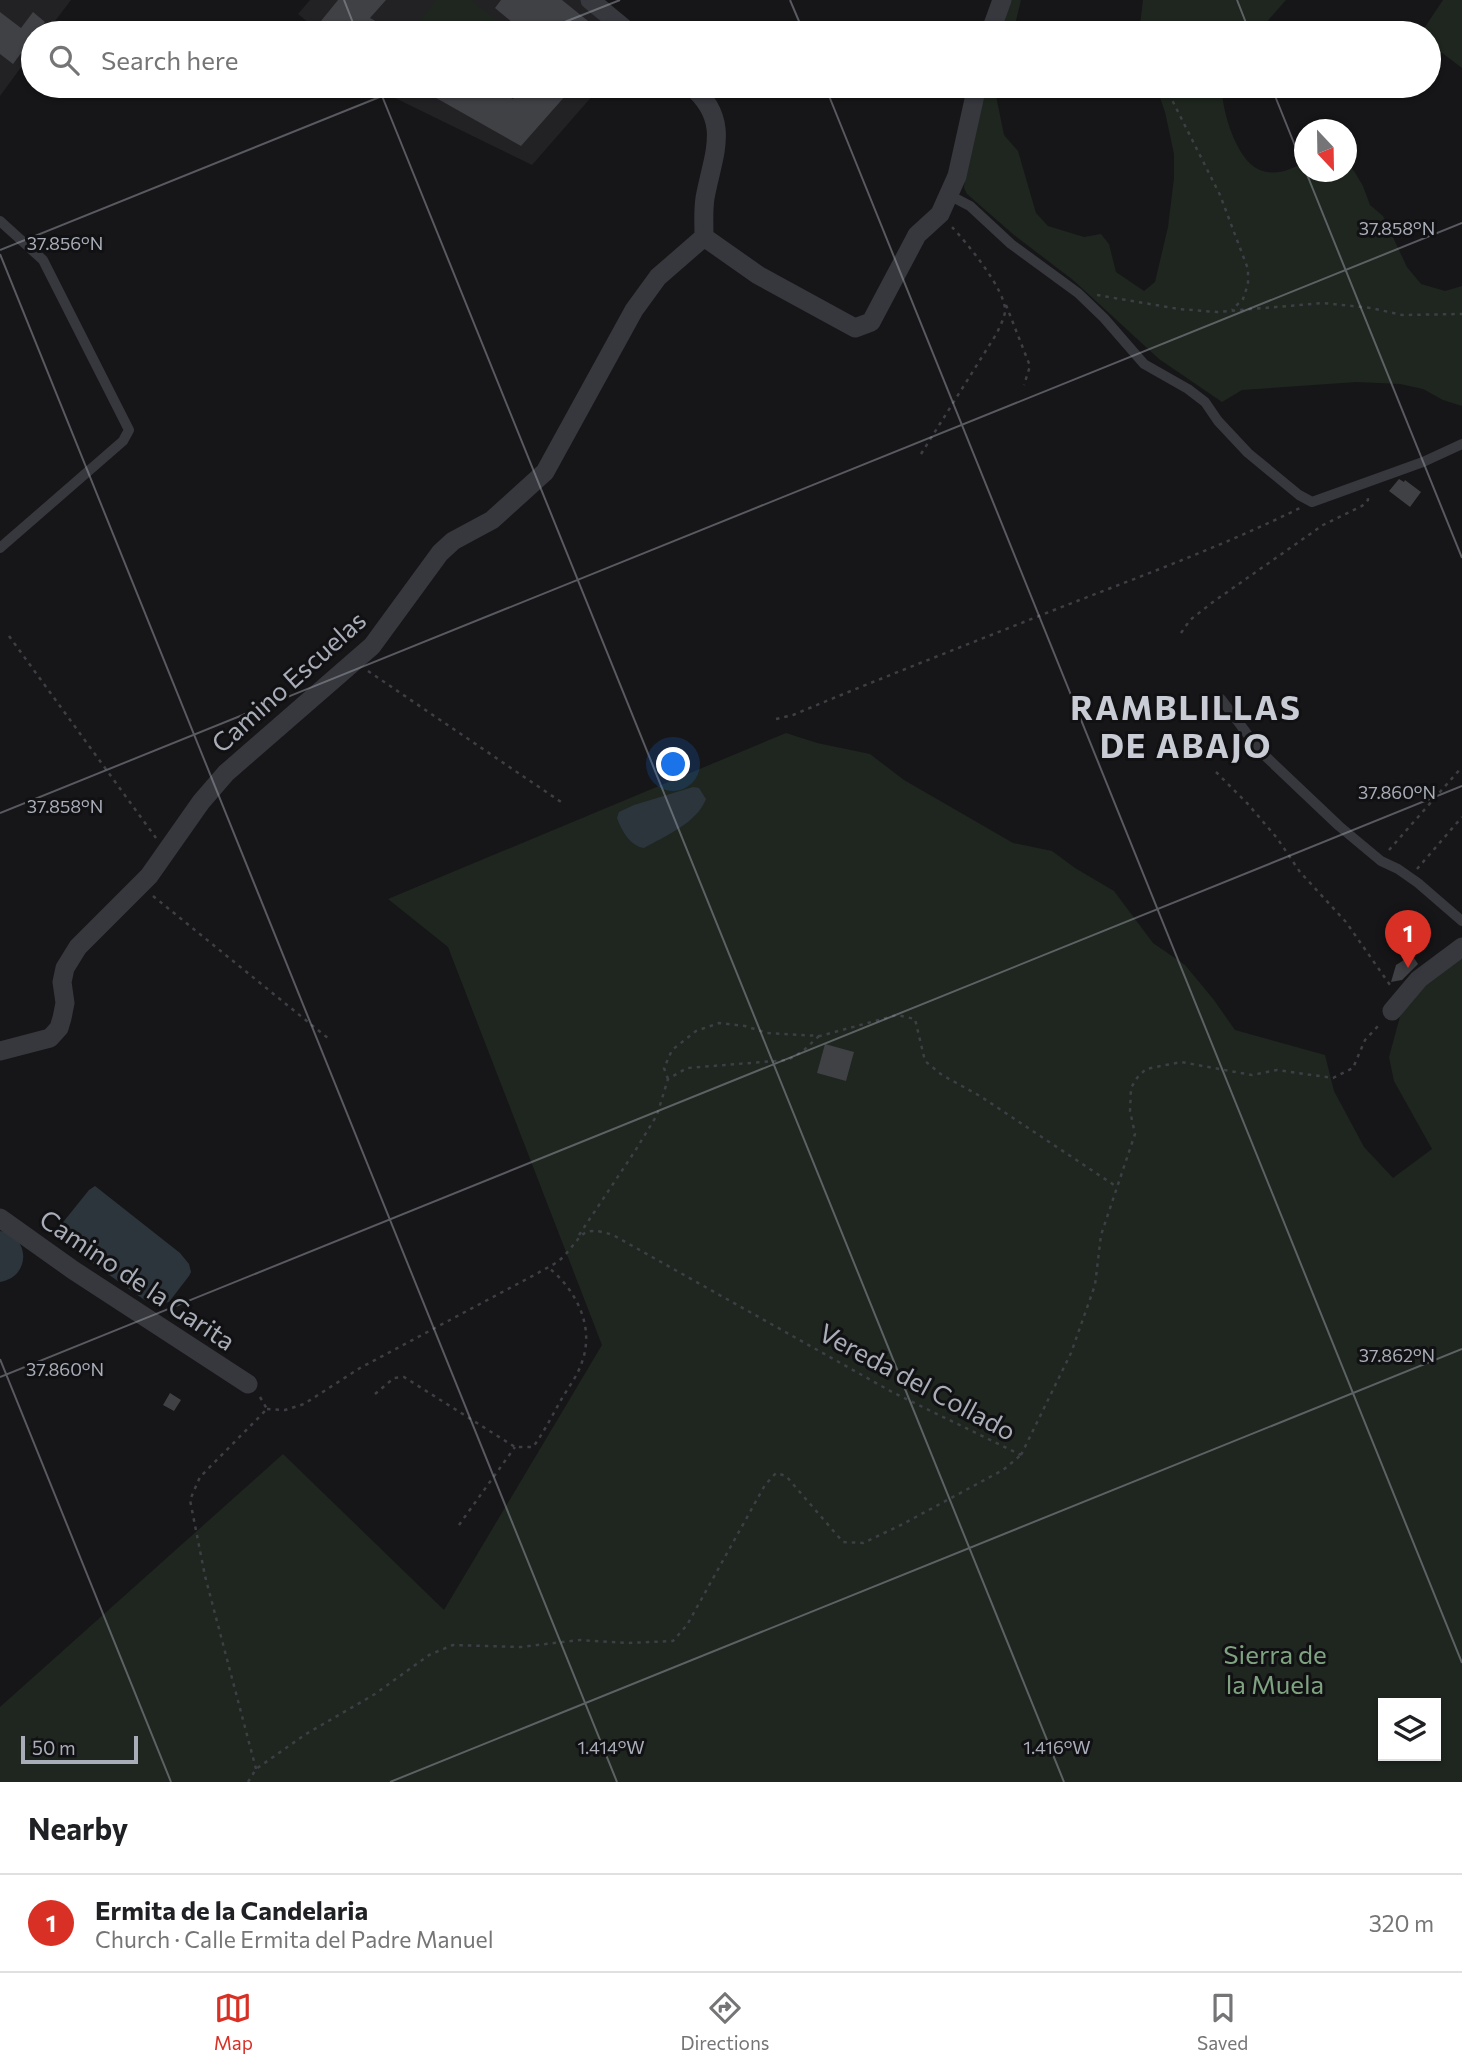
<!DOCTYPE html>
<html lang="en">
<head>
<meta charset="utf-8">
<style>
	body { margin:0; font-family:Commissioner,sans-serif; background:#f2f2f2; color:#202124 }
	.controls { position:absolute; right:21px; bottom:21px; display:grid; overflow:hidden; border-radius:0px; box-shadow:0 2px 5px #0004 }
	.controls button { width:63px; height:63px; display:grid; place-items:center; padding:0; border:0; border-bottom:2px solid #e0e0e0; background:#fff; color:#202124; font:35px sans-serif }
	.compass { position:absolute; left:1294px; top:119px; width:63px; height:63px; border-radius:50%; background:#fff; box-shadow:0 2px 5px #0004; rotate:158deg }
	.scale { position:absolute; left:21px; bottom:18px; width:117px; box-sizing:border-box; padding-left:7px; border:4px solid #a8adb8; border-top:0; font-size:19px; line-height:24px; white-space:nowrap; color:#a8adb8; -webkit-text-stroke:5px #111113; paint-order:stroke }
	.you { position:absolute; left:674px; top:765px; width:24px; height:24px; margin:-18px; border:5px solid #fff; border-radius:50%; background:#1a73e8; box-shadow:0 0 0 10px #1a73e833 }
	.badge { display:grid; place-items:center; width:46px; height:46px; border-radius:50%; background:#d93025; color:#fff; font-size:23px; font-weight:700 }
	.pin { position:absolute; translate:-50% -58px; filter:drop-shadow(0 2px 4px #0008) }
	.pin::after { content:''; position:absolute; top:37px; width:24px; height:21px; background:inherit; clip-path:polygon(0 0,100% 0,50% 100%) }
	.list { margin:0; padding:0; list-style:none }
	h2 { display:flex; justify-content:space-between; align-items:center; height:91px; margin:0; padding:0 28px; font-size:30px }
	h2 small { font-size:23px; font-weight:400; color:#757577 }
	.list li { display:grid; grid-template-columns:46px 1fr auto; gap:21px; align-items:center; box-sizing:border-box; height:98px; padding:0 28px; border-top:2px solid #e0e0e0 }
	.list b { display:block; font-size:26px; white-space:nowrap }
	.list p { margin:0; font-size:23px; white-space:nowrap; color:#757577 }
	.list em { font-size:23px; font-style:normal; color:#757577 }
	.icon { flex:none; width:38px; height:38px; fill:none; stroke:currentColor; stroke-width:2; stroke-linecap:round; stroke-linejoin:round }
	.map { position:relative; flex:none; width:1462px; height:1782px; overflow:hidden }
	.search { position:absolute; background:#fff; box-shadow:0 2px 5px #0004; left:21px; right:21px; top:21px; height:77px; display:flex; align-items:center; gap:18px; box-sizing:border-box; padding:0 24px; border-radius:38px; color:#757577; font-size:26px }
	.sheet { height:189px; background:#fff }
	nav { display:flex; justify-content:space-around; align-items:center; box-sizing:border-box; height:98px; border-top:2px solid #e0e0e0; background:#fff; font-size:19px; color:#757577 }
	nav a { display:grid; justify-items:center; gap:4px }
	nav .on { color:#d93025 }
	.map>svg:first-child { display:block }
	.built { fill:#222225 }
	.green { fill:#1e261f; fill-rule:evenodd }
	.water { fill:#2c353c }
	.building { fill:#404145 }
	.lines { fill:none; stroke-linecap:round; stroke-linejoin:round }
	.path { stroke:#3d3f44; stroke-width:2.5; stroke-dasharray:3.5 5; stroke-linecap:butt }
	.lane { stroke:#37383d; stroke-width:10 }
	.street { stroke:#37383d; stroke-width:19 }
	.ticks { fill:none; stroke:#a8adb8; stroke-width:2; stroke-opacity:0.45 }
	.labels { text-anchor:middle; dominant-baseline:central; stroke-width:6; stroke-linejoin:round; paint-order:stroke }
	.street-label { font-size:26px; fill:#a8adb8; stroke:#111113 }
	.park-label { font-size:26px; fill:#7fa381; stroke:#111113 }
	.district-label { font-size:33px; font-weight:bold; letter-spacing:2px; fill:#c9ccd4; stroke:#111113 }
	.ticks-label { font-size:18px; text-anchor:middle; fill:#a8adb8; stroke:#111113; stroke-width:6; stroke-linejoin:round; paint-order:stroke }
</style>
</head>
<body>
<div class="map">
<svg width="1462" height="1782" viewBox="0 0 1462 1782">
	<rect width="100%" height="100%" fill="#161618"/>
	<!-- built -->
	<path class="built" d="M0,0H71L46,33H33V51L0,96Z
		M310,0H590L630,33H321L298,14Z
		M381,86H601L532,165L393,97Z"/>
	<!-- green -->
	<path class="green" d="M436,0H471L513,33H428L417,25Z
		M1009,0H1021L1013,33H997Z
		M1143,0H1286L1257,33H1139Z
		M1443,0H1462V68L1429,43V33H1421Z
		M984,86H994L1004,135L1018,151L1036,213L1048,226L1084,237L1101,234L1109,244L1116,272L1144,291L1155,282L1168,227L1174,178V154L1165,112L1156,86H1222C1221,108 1236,159 1258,169C1273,177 1291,170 1304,162V172H1346L1347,165L1354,171L1363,186L1370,205L1383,216L1407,267L1421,284L1445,291L1462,286V406L1443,400L1423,389L1400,384L1357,382L1242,390L1222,402L1159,359L1073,280L1014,235L967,194L964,188L965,177Z
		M786,733L817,743L870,754L904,780L1013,843L1052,851L1075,868L1114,891L1153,943L1185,965L1214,1000L1235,1030L1325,1055L1334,1091L1364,1147L1393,1178L1432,1149L1394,1081L1389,1057L1401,1013L1423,986L1462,958V1782H0V1707L283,1454L444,1610L602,1345L448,947L388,899ZM1383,1703H1436V1756H1383Z"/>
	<!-- water -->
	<path class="water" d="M693,787L699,788L706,799C697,823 665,836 644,848C630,846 622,831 617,818L619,812L634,805Z
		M95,1186L180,1253L189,1264L191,1272L189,1276L169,1302L159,1304L146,1301L57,1238L56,1231L89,1190Z
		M0,1231C31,1236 31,1277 0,1282Z"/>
	<!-- building -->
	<path class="building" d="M338,0H386L370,18L397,33H343L321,21Z
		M501,0H562L603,33H525L495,8Z
		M0,12L21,28L33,12L45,22L36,33H33V37L13,64L0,54Z
		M415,86H489L513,99L524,86H574L521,146Z
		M1399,479L1404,482L1405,480L1421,492L1410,507L1389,491Z
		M1412,955L1418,964L1402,980L1391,982L1396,965Z
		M825,1044L854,1052L846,1081L817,1073Z
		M170,1393L181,1400L174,1411L163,1405Z"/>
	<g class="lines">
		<!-- path -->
		<path class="path" d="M1165,86L1220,195L1248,269V284L1243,299L1232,310
			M1097,295L1179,309L1217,312L1323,303L1371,308L1402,315L1462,314
			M1006,305L1030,366L1024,385
			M921,454L997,333C1000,326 1004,319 1005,312C1007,291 966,242 952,227
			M1181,633L1190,620L1213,602L1323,525L1362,506L1368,500L1367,494
			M9,636L156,838
			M368,671L564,804
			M776,719L793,715C878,679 964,646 1049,612C1133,579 1219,548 1300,508
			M1216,772L1247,803L1277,838L1300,872L1346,922L1390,985
			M1389,850L1462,767
			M1417,869L1462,817
			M153,896L329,1039
			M668,1079L664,1068L672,1050L696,1031L719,1023L745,1026L767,1033L820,1036L897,1015L915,1019L925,1061L942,1075L980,1096L1117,1187
			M579,1235L635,1151L657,1115L668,1079L687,1068L788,1060L803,1051L819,1036
			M375,1394L394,1378L404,1377L515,1447H533C544,1432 552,1416 561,1400C568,1388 578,1375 582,1362C595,1326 576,1290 548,1267
			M260,1397L267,1409
			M267,1409L285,1410L304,1404L360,1368L538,1273C546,1268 556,1264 562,1258C583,1237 579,1224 613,1235L892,1392L1021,1455
			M1021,1455L1071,1353L1095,1285L1101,1235L1135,1134L1130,1111L1131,1088L1137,1078L1146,1069L1181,1062L1252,1075L1277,1070L1333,1078L1353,1068L1365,1040L1380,1024
			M459,1525L515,1447
			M256,1769L205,1576L190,1500L200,1477L267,1409
			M248,1782L256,1769L306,1734L375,1694L429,1655L453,1645L521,1647L580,1640L627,1643L673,1641L687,1625L765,1485L776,1473L786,1476L843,1542L863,1543L901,1525L1003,1470L1021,1455"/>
		<!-- lane -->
		<path class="lane" d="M949,195L970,206L1011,244L1078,293L1104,318L1144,364L1188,389L1205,402L1218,421L1248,453L1299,495L1312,502L1423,462L1462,444
			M0,221L43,260L129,430L123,441L0,548
			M1221,699L1260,751L1339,826L1381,861L1398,869L1418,883L1462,921"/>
		<!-- street -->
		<path class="street" d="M590,0L630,33
			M990,33L1002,0
			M691,86C732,121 713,154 705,198C703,211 704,224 704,237
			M704,237L758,275L855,328L871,322L917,235L940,214L957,176L977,86
			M1392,1011L1419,979L1462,947
			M0,1051L50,1038L59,1028L62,1018L65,1003L62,982L65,968L78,947L149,876L201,802L226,773L372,646L440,553L453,541L492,520L545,472L634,310L658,277L704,237
			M0,1218L73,1270L248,1384"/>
	</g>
	<!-- ticks -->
	<path class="ticks" d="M344,0L357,33M790,0L804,33M1237,0L1250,33M537,33L620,0M378,86L1064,1782M825,86L1462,1663M1271,86L1304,168M1306,172L1462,558M0,250L407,86M0,254L617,1782M0,813L1462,223M0,1359L171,1782M0,1377L1462,786M390,1782L1462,1349"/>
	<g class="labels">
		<!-- street labels -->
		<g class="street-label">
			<text transform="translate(288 681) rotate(-42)">Camino Escuelas</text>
			<text transform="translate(138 1279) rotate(34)">Camino de la Garita</text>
			<text transform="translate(918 1381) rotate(28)">Vereda del Collado</text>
		</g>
		<!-- park labels -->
		<g class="park-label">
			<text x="1275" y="1653">Sierra de<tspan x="1275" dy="30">la Muela</tspan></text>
		</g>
		<!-- district labels -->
		<g class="district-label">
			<text x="1186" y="706">RAMBLILLAS<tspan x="1186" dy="38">DE ABAJO</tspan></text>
		</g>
	</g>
	<g class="ticks-label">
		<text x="1397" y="235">37.858°N</text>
		<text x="65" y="250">37.856°N</text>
		<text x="1397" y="799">37.860°N</text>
		<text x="65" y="813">37.858°N</text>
		<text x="1397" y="1362">37.862°N</text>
		<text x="65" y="1376">37.860°N</text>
		<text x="611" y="1754">1.414°W</text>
		<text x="1057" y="1754">1.416°W</text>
	</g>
</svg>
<div class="controls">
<button><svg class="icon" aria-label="layers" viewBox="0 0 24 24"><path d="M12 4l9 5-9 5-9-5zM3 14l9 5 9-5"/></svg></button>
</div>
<svg class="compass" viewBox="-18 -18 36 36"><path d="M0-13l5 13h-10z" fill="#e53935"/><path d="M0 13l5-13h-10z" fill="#757577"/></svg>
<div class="scale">50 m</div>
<div class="you"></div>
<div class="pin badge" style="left:1408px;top:968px">1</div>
<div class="search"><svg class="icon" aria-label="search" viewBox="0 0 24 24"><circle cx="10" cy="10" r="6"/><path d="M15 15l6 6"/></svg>Search here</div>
</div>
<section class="sheet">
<h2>Nearby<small></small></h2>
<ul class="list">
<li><span class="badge">1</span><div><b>Ermita de la Candelaria</b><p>Church · Calle Ermita del Padre Manuel</p></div><em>320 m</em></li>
</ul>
</section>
<nav>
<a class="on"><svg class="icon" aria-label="map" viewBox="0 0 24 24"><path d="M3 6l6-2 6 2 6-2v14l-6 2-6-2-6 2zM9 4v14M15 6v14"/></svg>Map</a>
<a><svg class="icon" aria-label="directions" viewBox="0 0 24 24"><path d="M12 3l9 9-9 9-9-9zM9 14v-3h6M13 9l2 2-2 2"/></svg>Directions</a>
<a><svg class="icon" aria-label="saved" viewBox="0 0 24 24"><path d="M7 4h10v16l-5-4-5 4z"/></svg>Saved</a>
</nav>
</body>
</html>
